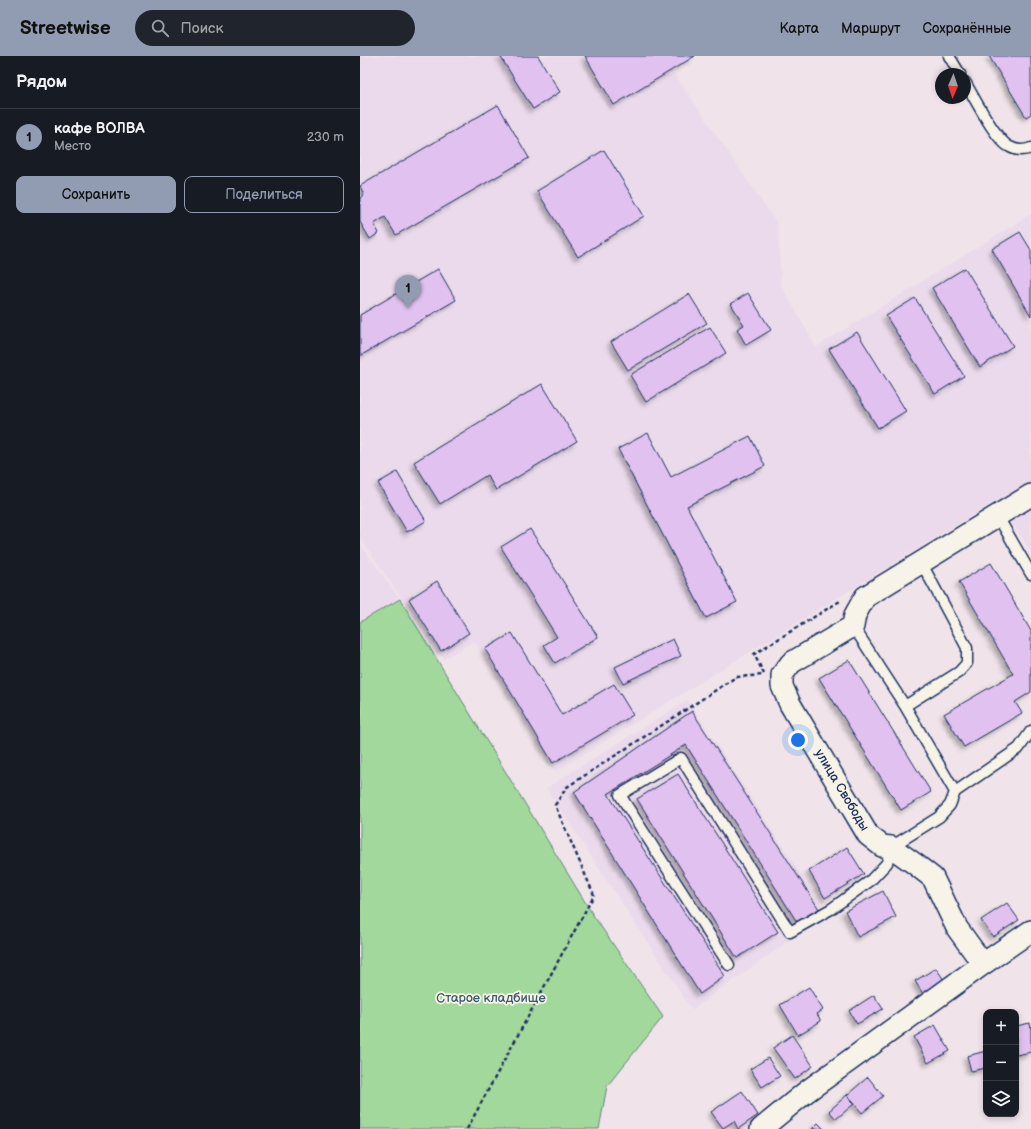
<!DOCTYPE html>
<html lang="ru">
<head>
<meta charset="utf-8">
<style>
	body { margin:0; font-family:"Balsamiq Sans",sans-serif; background:#20242c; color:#f1f3f6 }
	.controls { position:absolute; right:12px; bottom:12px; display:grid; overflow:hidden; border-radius:8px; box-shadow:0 2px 6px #0003 }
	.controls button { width:36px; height:36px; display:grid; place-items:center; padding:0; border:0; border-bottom:1px solid #363941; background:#171b24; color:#f1f3f6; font:20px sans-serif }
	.compass { position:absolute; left:575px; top:12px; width:36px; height:36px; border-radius:50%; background:#171b24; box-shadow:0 2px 6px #0003; rotate:182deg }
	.you { position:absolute; left:438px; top:684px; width:14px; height:14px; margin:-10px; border:3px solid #fff; border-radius:50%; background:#1a73e8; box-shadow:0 0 0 6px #1a73e833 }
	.badge { display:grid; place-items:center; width:26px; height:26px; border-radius:50%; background:#919bb2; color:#111; font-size:13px; font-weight:700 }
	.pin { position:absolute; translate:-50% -33px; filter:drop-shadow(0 1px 2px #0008) }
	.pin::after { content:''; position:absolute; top:21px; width:14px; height:12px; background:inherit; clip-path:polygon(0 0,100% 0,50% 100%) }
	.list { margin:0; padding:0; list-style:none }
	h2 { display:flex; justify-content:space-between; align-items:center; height:52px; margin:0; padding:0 16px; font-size:17px }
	h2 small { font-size:13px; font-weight:400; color:#9ea1a6 }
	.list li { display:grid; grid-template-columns:26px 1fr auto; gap:12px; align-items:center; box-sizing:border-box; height:56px; padding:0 16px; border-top:1px solid #363941 }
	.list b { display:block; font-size:15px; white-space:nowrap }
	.list p { margin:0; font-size:13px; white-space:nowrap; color:#9ea1a6 }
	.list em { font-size:13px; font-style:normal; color:#9ea1a6 }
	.actions { display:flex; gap:8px; padding:12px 16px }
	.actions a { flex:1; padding:9px 0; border:1px solid #919bb2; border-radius:8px; text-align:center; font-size:14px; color:#919bb2 }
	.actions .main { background:#919bb2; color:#111 }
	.icon { flex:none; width:22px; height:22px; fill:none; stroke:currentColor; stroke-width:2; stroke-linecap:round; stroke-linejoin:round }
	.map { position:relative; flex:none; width:671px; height:1073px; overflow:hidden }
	header { display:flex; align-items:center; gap:24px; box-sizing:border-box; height:56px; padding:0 20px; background:#919bb2; color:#111 }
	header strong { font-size:19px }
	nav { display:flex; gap:22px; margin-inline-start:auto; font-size:14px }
	.search { width:280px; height:36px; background:#20242c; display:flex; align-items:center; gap:10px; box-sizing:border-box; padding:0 14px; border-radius:22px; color:#9ea1a6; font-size:15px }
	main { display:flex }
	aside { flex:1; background:#171b24 }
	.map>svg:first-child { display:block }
	.built { fill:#ebdaec }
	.green { fill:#a3d89c; stroke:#5f847d }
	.building { fill:#e0c1ef; stroke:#1b2f5e; filter:url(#shadow) }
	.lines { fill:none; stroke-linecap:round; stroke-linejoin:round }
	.service-casing { stroke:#1b2f5e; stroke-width:13 }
	.minor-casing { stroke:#1b2f5e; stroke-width:24 }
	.path { stroke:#1b2f5e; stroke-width:2.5; stroke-dasharray:4 3; stroke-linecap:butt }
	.service { stroke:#f7f3e8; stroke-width:10 }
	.minor { stroke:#f7f3e8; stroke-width:21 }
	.labels { text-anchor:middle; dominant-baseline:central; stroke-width:3.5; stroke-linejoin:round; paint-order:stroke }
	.street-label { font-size:13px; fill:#1b2f5e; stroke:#f7f3e8 }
	.park-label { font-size:13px; fill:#3d596e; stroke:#f7f3e8 }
</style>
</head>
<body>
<header>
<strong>Streetwise</strong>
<div class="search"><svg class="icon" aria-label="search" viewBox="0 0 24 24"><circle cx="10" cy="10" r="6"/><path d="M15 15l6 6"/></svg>Поиск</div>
<nav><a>Карта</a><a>Маршрут</a><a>Сохранённые</a></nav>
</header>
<main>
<aside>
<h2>Рядом<small></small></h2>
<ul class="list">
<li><span class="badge">1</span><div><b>кафе ВОЛВА</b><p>Место</p></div><em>230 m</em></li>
</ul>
<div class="actions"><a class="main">Сохранить</a><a>Поделиться</a></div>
</aside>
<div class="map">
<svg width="671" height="1073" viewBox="0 0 671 1073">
	<defs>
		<filter id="shadow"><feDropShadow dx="-3.5" dy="3.5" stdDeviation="2" flood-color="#0004"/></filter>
	</defs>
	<rect width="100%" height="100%" fill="#f0e4ea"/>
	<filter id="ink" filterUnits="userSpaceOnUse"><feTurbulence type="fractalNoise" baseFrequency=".025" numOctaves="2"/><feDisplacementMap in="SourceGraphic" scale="8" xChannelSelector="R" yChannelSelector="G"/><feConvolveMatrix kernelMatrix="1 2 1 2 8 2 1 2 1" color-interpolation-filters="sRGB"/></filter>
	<g filter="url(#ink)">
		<!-- built -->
		<path class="built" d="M0,0H312L305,4L418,169L421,229L456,291L671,158V496L637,444L195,716L114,585L84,603L0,482Z
			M0,488L40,543L0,566Z
			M328,644L467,858L332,954L186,732Z"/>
		<!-- green -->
		<path class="green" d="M40,543L233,859L303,961L247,1030L239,1073H0V566Z"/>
		<!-- building -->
		<path class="building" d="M140,0H178L200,36L173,53Z
			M225,0H335L254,49Z
			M629,0H671V58L666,61Z
			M138,49L169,102L36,179L25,161L14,168L19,177L10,183L0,166V142L4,139L0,130Z
			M244,94L284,160L218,201L177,135Z
			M660,176L671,194V260L632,193Z
			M605,212L653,290L620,311L572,232Z
			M78,213L96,244L0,300V259Z
			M388,237L411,274L386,289L377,273L384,269L371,248Z
			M329,238L347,267L268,314L251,286Z
			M555,242L604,320L575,338L526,260Z
			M350,271L366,297L286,346L270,319Z
			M497,276L546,355L518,372L469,293Z
			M182,328L217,385L136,434L127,419L80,448L54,406Z
			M288,377L311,421L390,380L405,410L327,450L377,546L346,562L258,393Z
			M37,416L66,465L47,476L18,427Z
			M170,473L238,581L195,607L184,589L197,581L141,491Z
			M631,507L671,575V636L655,646L662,657L604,691L584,658L653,618L599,526Z
			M77,525L109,577L81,595L49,543Z
			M152,577L202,659L254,628L273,659L193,707L125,593Z
			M313,583L321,600L263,627L255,611Z
			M489,604L571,736L541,754L459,622Z
			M332,655L459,853L437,866L326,689L248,738L365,920L340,938L214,736Z
			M318,718L418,876L377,902L277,743Z
			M487,791L504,818L465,842L449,815Z
			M523,835L536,861L498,881L485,855Z
			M647,847L659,864L633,881L621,864Z
			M576,912L584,924L563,938L555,925Z
			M449,931L463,954L457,958L461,965L438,979L420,949Z
			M514,939L523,953L497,968L489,955Z
			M670,967L671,974V996L656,999V970Z
			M575,969L590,995L568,1007L554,981Z
			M432,979L453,1010L435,1023L413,992Z
			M626,995V1012L611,1015L607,1000Z
			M408,1002L420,1020L402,1031L390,1013Z
			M508,1021L523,1040L502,1057L487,1039Z
			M382,1035L398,1059L378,1073L374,1065L363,1072L351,1056Z
			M487,1039L495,1047L476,1063L469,1055Z
			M458,1067L464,1073H452Z"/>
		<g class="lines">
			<defs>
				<path id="service" d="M589,0L600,18
					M605,26C614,41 636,85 650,91C657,95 663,95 671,92
					M637,459L671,518
					M545,650L599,616L607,607V592L561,506
					M595,736L659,692L671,675
					M369,909L260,739L321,702L430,876L471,853L510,825L527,807L531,791L579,761L590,749L595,736L545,650L493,570"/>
				<path id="minor" d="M623,908L597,872L573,822L555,808L531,791L522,790L508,779L430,648L422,630V619L431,607L493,570L495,559L505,541L671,439
					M401,1073L446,1036L623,908L671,875"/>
			</defs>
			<!-- service casing -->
			<use href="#service" class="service-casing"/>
			<!-- minor casing -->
			<use href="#minor" class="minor-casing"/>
			<!-- path -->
			<path class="path" d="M404,618L394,598L480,545
				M107,1073L234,839L195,749L207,731L376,621L403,619"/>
			<!-- service -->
			<use href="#service" class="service"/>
			<!-- minor -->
			<use href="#minor" class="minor"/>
		</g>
	</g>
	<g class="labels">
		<!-- street labels -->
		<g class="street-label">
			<text transform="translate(482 734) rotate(59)">улица Свободы</text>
		</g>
		<!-- park labels -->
		<g class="park-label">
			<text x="131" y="942">Старое кладбище</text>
		</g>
	</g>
</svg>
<div class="controls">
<button>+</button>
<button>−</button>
<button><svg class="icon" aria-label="layers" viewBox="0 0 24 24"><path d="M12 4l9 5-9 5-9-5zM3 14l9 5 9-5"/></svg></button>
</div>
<svg class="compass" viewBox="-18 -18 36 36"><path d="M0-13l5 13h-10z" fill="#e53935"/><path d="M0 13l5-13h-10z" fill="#9ea1a6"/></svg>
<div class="you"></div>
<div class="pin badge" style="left:48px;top:252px">1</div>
</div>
</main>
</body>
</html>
